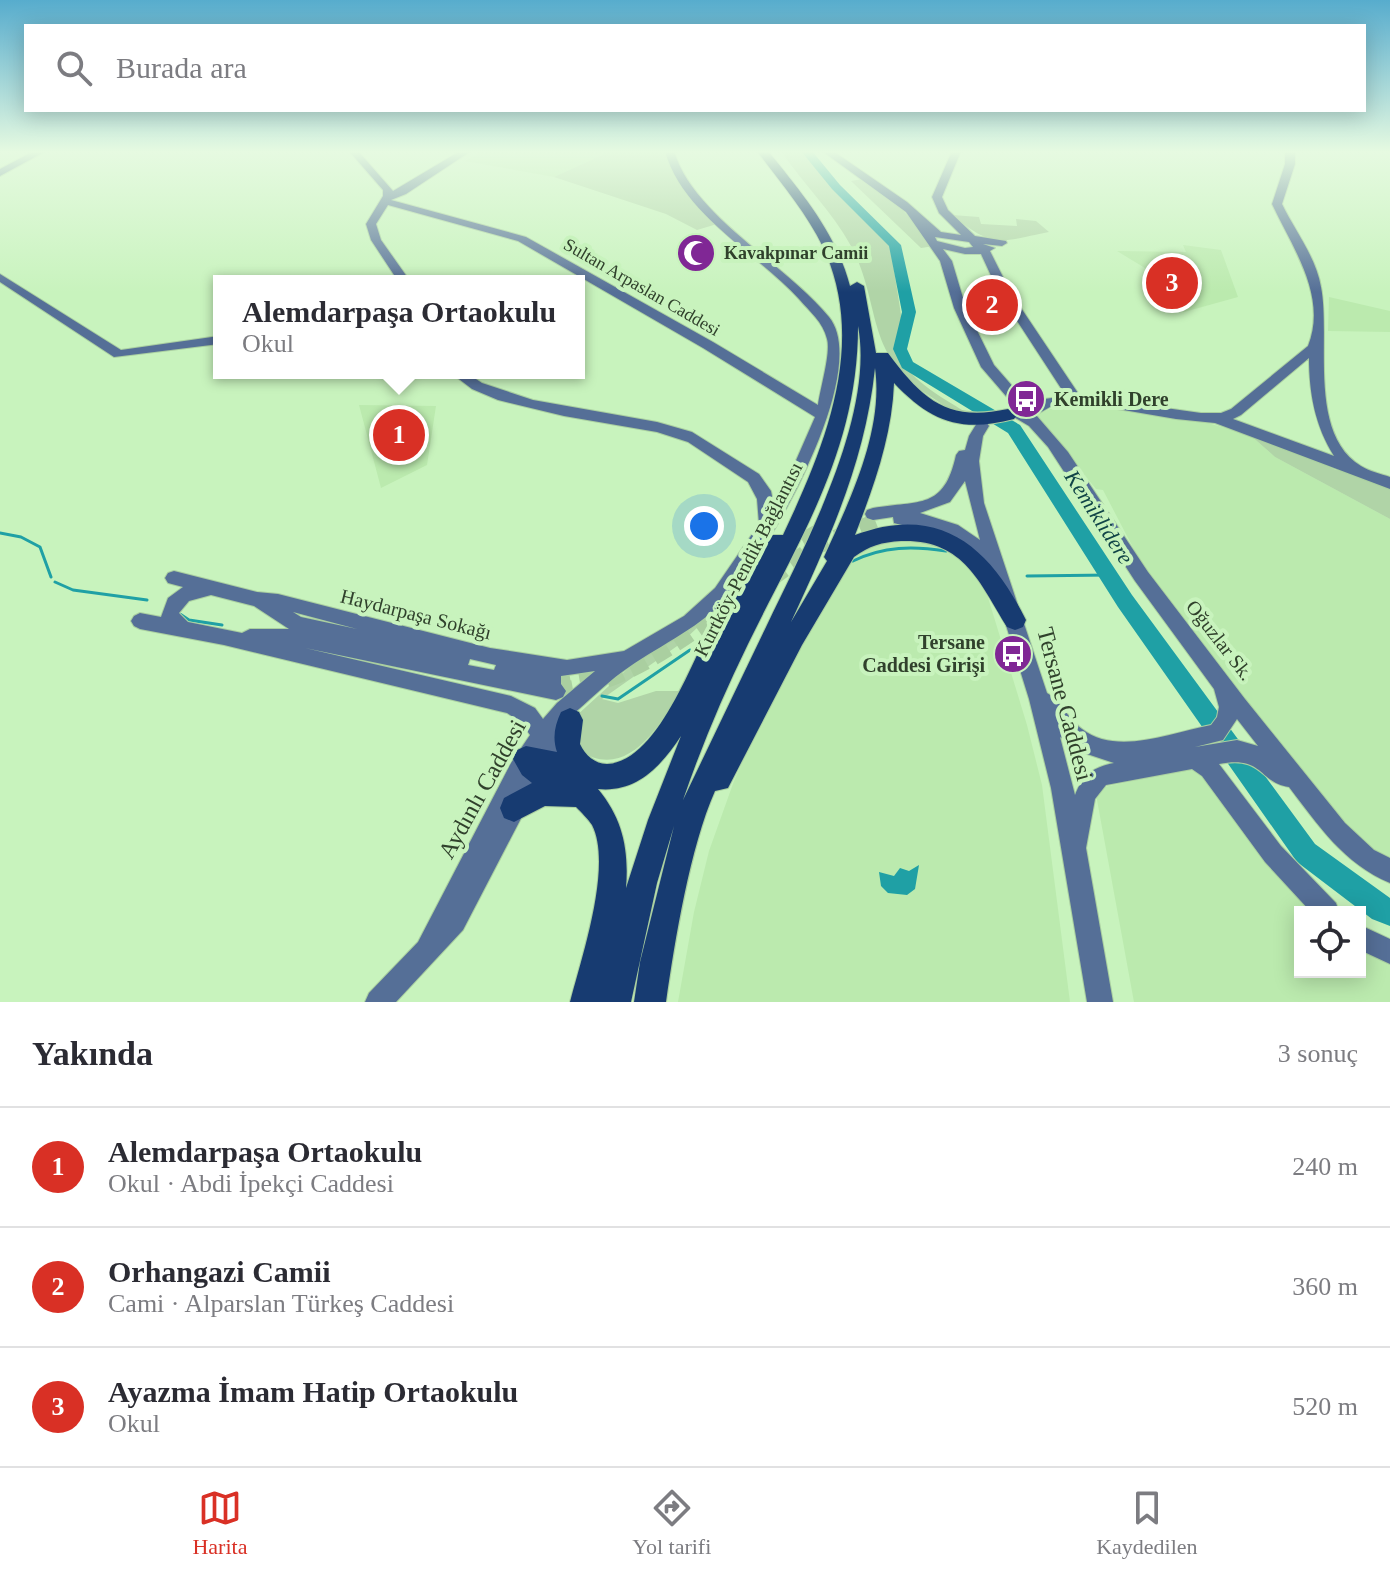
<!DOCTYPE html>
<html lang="tr">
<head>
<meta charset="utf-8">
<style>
	body { margin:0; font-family:"Times New Roman",serif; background:#f2f2f3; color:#2b2b33 }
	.controls { position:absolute; right:24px; bottom:24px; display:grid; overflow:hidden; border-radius:0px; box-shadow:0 4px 20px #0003 }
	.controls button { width:72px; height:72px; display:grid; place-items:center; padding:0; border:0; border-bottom:2px solid #e1e1e2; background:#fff; color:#2b2b33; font:40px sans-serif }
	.you { position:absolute; left:704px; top:526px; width:28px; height:28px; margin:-20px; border:6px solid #fff; border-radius:50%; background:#1a73e8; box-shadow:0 0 0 12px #1a73e833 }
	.badge { display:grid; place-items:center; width:52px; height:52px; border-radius:50%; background:#d93025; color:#fff; font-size:26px; font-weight:700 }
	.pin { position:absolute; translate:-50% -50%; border:4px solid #fff; box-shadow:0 2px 8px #0006 }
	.popup { position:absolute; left:213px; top:275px; width:372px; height:104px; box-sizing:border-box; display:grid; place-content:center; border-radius:0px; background:#fff; filter:drop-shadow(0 2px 6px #0005); font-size:26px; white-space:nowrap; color:#7c7c81 }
	.popup b { font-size:30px; color:#2b2b33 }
	.popup::after { content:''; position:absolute; left:50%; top:100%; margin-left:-16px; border:16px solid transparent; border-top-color:#fff }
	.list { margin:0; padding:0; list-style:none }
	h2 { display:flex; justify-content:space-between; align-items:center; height:104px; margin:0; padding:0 32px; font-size:34px }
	h2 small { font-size:26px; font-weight:400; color:#7c7c81 }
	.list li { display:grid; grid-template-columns:52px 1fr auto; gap:24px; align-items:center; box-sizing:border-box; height:120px; padding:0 32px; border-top:2px solid #e1e1e2 }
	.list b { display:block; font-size:30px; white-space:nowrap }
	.list p { margin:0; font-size:26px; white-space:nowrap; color:#7c7c81 }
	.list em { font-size:26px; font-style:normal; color:#7c7c81 }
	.icon { flex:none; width:44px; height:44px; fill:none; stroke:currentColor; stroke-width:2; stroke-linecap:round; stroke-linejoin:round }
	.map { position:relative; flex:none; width:1390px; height:1002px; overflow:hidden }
	.search { position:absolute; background:#fff; box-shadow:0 4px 20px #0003; left:24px; right:24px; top:24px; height:88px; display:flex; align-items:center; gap:20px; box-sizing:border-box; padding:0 28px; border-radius:0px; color:#7c7c81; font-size:30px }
	.sheet { height:464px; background:#fff }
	nav { display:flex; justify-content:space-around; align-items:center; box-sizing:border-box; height:112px; border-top:2px solid #e1e1e2; background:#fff; font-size:22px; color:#7c7c81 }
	nav a { display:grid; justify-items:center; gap:4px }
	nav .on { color:#d93025 }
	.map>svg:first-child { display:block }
	.built { fill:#bbeaae }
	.green { fill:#b0d4a7 }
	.water { fill:#1fa0a5 }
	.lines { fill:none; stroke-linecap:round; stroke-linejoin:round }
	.stream { stroke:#1fa0a5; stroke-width:3 }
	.river { fill:#1fa0a5; fill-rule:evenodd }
	.secondary-tunnel { stroke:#aacfa0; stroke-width:17; stroke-dasharray:17 9; stroke-linecap:butt }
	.secondary-casing { stroke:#aacfa0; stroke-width:2 }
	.highway-casing { stroke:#aacfa0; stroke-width:2 }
	.secondary { fill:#556f97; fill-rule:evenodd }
	.highway { fill:#173b71; fill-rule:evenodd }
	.labels { text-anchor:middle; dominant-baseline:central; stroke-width:8; stroke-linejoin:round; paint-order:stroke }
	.far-poi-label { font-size:18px; font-weight:bold; fill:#30412c; stroke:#c8f3bd; text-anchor:start }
	.far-street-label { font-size:18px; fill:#30412c; stroke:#c8f3bd }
	.poi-label { font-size:20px; font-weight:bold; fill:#30412c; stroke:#c8f3bd; text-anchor:start }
	.street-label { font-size:20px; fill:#30412c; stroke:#c8f3bd }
	.water-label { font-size:22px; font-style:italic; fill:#114547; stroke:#c8f3bd }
	.near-street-label { font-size:24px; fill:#30412c; stroke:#c8f3bd }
</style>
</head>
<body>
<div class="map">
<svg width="1390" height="1002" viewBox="0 0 1390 1002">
	<rect width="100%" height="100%" fill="#c8f3bd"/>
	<!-- built -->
	<path class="built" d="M482,151H611L554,177L465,161Z
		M1183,245L1221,250L1238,297L1184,312L1149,301L1163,279L1117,251L1186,252Z
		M1329,297L1390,311V332L1328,331Z
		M1066,403L1197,420L1250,435L1275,457L1390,519V859L1351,841L1151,582L1103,490L1096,489L1037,418V414Z
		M359,405L436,406L427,465L381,488Z
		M928,540L970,563L986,591L1027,725L1042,785L1070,1002H678L694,912L709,851L734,781L755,733L841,568L858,553L888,541Z
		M1204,766L1320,912H1300V972H1360V946L1390,962V1002H1134L1095,789Z"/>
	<!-- green -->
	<path class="green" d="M611,151H668C671,181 695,205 717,224L697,230L666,214L554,177Z
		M781,151H800L890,244L902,321L894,348C909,380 938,395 967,413C951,412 941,403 928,395C864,353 882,305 851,246C832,211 803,184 781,151Z
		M863,179L901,208L934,246L921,248L851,181Z
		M952,215L979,217L981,224L1017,226L1016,219L1036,221L1049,232C998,242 994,249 952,215Z
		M1250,435H1262L1336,470L1353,472L1390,487V519L1275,457Z
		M717,609L680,644L602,699L618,703L656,691H679C660,728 625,782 579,750L575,717L634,663Z"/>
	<!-- water -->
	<path class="water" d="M919,865L915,889L907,895L888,893L881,886L879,872L894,876L900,868L909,871Z"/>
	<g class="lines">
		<!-- stream -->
		<path class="stream" d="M0,533L21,537L40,547L51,577
			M853,561C884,546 913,546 946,551
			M1027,576L1110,575
			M55,582L73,590L147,600
			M180,614L189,620L222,625
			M602,696L618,699L690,650"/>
		<!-- river -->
		<path class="river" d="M801,151H812L840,185L901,245L916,312L907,349L913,362L1020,425L1132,595L1315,844L1390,898V926L1372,919L1297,862L1118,607L1008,433L902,368L893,349L902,312L889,246L832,189Z"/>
		<!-- secondary-tunnel -->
		<path class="secondary-tunnel" d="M780,554L826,528
			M770,579L816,546L876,522
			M553,679L596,672L610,665
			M556,691C626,684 678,641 734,603"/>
		<defs>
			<path id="secondary" d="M34,151H46L0,176V169Z
				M349,151H358L393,191L460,151H471L406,194L391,200L526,237L713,342L818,405C820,389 831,353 827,339C823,322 810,312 799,299C757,253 682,214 665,151H674C693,216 786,264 829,317C873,371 767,556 725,600C695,631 656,647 622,672C604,685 588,702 571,716L577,724L574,731L542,778L463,930L396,1002H365L369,993L418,942L511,763L530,735L521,722L507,713L224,645L140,629L134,626L131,621L134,616L140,613L161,617L168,598L183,587L168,583L165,578L168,573L174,571L257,592L278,594L490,648L567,660L624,651L684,616L715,588L759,524L757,499L748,482L688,442L657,432L564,416L498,400L472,389L451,373H467L482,383L533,400L657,422L692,432L759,474L771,491L773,501L794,465L815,417L703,348L518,241L388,205L376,224L381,240L410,281H398L371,240L366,224L383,196V190ZM211,595L254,606L289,629H250L242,633L188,622L179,613L189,601ZM293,612L357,629L301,617ZM305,648L556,700L563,697L566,691L561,684V676L595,671L557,703L543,719L535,708L511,696ZM470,659L496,665L494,670L468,665Z
				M822,151H833L907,202L941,232L961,235L939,213L932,197L952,151H961L942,197L948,210L975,236L1006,241L1007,243L1002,246L983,244L995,248L990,251L1011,293L1080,396L1201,413H1221L1231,409L1308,346C1328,296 1292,247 1272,204L1285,164V151H1295V164L1282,204C1295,231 1316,257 1321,287C1331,338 1307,433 1361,466C1369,471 1381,474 1390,477V489L1215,423L1176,419L1094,405L1069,404L1050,407L1036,415L1068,452L1148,572L1245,699L1345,823L1374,850L1390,858V883C1344,864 1318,825 1289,787C1259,783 1264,755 1219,764L1281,846L1336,903L1339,912H1311L1265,862L1202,776L1192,769L1106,785L1095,799L1086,848L1113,1002H1087L1051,788L1029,699L990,574C980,571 964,544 949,536C931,525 913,529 894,523L893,517L873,520L867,518L865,514L867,510L873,508C920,500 944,510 956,455L959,451L965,450L969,436L977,423H987L989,426L983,436L979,461L984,503L1047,693C1060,700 1068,719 1082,729C1117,756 1170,733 1211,725L1217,717L1219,707L1214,689L1135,581L1048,447L1029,426L1007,413L1009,410L1025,409L1012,403L981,367L954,308L940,261L906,212ZM935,237L969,242L973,247L965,248L937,241ZM943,249L965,254H981L999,293L1066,396L1030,401L1022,397L994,365L966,308L952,261ZM1309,358C1309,393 1315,426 1334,456L1233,419L1241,415ZM965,481L980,540L958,525L920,513L950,502ZM1237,719L1258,746L1237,740L1195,747L1223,740ZM1060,737L1078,751L1114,763C1093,767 1083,775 1075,795Z
				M0,274L121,350L219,336V344L114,357L0,282Z
				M1360,925L1390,939V964L1360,950Z"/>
			<path id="highway" d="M757,151H768C802,193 836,233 850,286L857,282L864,286L876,353H888C923,400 947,422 1008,409L1017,415L1014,419C961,433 931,422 894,383C892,436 874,486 855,535C940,503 990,547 1026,620L1023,627L1015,630L1007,627C979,581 963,539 901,541C882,542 869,546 854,557L802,645L728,788L715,791C690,847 675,940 666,1002H634L640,962L674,826L657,883L631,1002H570C581,959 613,866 592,825C588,819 581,812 576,807L545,806L514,822L504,818L500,808L504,798L532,783L522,775L513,759L517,750L526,746L557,752C552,737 555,725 561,712L570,708L579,712L583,720L580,744C585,755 595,764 607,764C661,762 697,646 721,606C736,582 753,559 770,535H783C825,446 868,343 823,247C806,212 780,182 757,151ZM858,326C875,416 805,545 767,625C739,683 711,742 683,800C701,747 723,695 748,644C800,537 858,450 858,326ZM875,368C884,431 849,502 824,557L827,561L791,622C830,537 865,462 875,368ZM681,736L648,820L626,888C629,850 623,819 598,789C637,793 661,766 681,736Z"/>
		</defs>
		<!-- secondary casing -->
		<use href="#secondary" class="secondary-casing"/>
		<!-- highway casing -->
		<use href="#highway" class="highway-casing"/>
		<!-- secondary -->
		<use href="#secondary" class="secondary"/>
		<!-- highway -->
		<use href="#highway" class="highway"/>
	</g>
	<!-- sky -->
	<linearGradient id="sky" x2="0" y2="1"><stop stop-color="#57accd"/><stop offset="0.52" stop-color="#e6fae1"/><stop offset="1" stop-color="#e6fae1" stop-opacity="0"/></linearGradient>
	<rect width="1390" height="292" fill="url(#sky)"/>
	<!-- icons -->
	<defs>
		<symbol id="mosque-disc" viewBox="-11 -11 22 22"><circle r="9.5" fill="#802795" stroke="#c8f3bd"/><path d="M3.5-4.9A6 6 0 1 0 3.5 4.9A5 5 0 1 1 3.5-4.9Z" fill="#fff"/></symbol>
		<symbol id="bus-disc" viewBox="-11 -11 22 22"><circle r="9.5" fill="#802795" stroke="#c8f3bd"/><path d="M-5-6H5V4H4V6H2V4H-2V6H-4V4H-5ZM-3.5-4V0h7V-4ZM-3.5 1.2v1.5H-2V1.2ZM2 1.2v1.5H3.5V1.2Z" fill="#fff"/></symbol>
	</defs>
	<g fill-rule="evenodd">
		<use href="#mosque-disc" x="674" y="231" width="44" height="44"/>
		<use href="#bus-disc" x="1004" y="377" width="44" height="44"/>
		<use href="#bus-disc" x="991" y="632" width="44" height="44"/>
	</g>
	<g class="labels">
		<!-- far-poi labels -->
		<g class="far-poi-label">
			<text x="724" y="253">Kavakpınar Camii</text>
		</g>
		<!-- far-street labels -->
		<g class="far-street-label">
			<text transform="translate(642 287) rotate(30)">Sultan Arpaslan Caddesi</text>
		</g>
		<!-- poi labels -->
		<g class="poi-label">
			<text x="1054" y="399">Kemikli Dere</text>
			<text x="985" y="642" text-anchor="end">Tersane<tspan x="985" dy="23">Caddesi Girişi</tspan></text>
		</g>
		<!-- street labels -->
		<g class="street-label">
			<text transform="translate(748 559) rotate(-63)">Kurtköy-Pendik Bağlantısı</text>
			<text transform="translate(416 614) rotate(14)">Haydarpaşa Sokağı</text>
			<text transform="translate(1220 640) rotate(52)">Oğuzlar Sk.</text>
		</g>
		<!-- water labels -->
		<g class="water-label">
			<text transform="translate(1099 517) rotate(57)">Kemiklidere</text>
		</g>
		<!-- near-street labels -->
		<g class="near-street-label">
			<text transform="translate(1065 704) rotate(75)">Tersane Caddesi</text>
			<text transform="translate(482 789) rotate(-61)">Aydınlı Caddesi</text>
		</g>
	</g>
</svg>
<div class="controls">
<button><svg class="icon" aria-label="locate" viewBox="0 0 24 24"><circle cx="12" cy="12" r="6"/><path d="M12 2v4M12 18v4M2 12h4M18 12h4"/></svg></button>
</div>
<div class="you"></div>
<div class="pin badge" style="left:399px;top:435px">1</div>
<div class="popup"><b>Alemdarpaşa Ortaokulu</b>Okul</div>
<div class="pin badge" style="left:992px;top:305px">2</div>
<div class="pin badge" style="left:1172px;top:283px">3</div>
<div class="search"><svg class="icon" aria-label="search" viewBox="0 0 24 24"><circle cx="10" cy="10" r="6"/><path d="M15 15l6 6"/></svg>Burada ara</div>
</div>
<section class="sheet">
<h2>Yakında<small>3 sonuç</small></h2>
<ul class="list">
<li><span class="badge">1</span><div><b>Alemdarpaşa Ortaokulu</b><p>Okul · Abdi İpekçi Caddesi</p></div><em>240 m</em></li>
<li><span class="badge">2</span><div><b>Orhangazi Camii</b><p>Cami · Alparslan Türkeş Caddesi</p></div><em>360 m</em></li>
<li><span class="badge">3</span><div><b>Ayazma İmam Hatip Ortaokulu</b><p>Okul</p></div><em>520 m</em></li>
</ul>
</section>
<nav>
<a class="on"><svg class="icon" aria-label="map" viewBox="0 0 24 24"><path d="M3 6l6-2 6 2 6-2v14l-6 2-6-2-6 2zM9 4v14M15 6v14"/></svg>Harita</a>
<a><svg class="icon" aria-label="directions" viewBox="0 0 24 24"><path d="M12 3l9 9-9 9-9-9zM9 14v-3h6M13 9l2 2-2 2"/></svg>Yol tarifi</a>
<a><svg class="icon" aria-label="saved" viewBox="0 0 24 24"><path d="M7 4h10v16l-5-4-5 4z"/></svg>Kaydedilen</a>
</nav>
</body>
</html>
